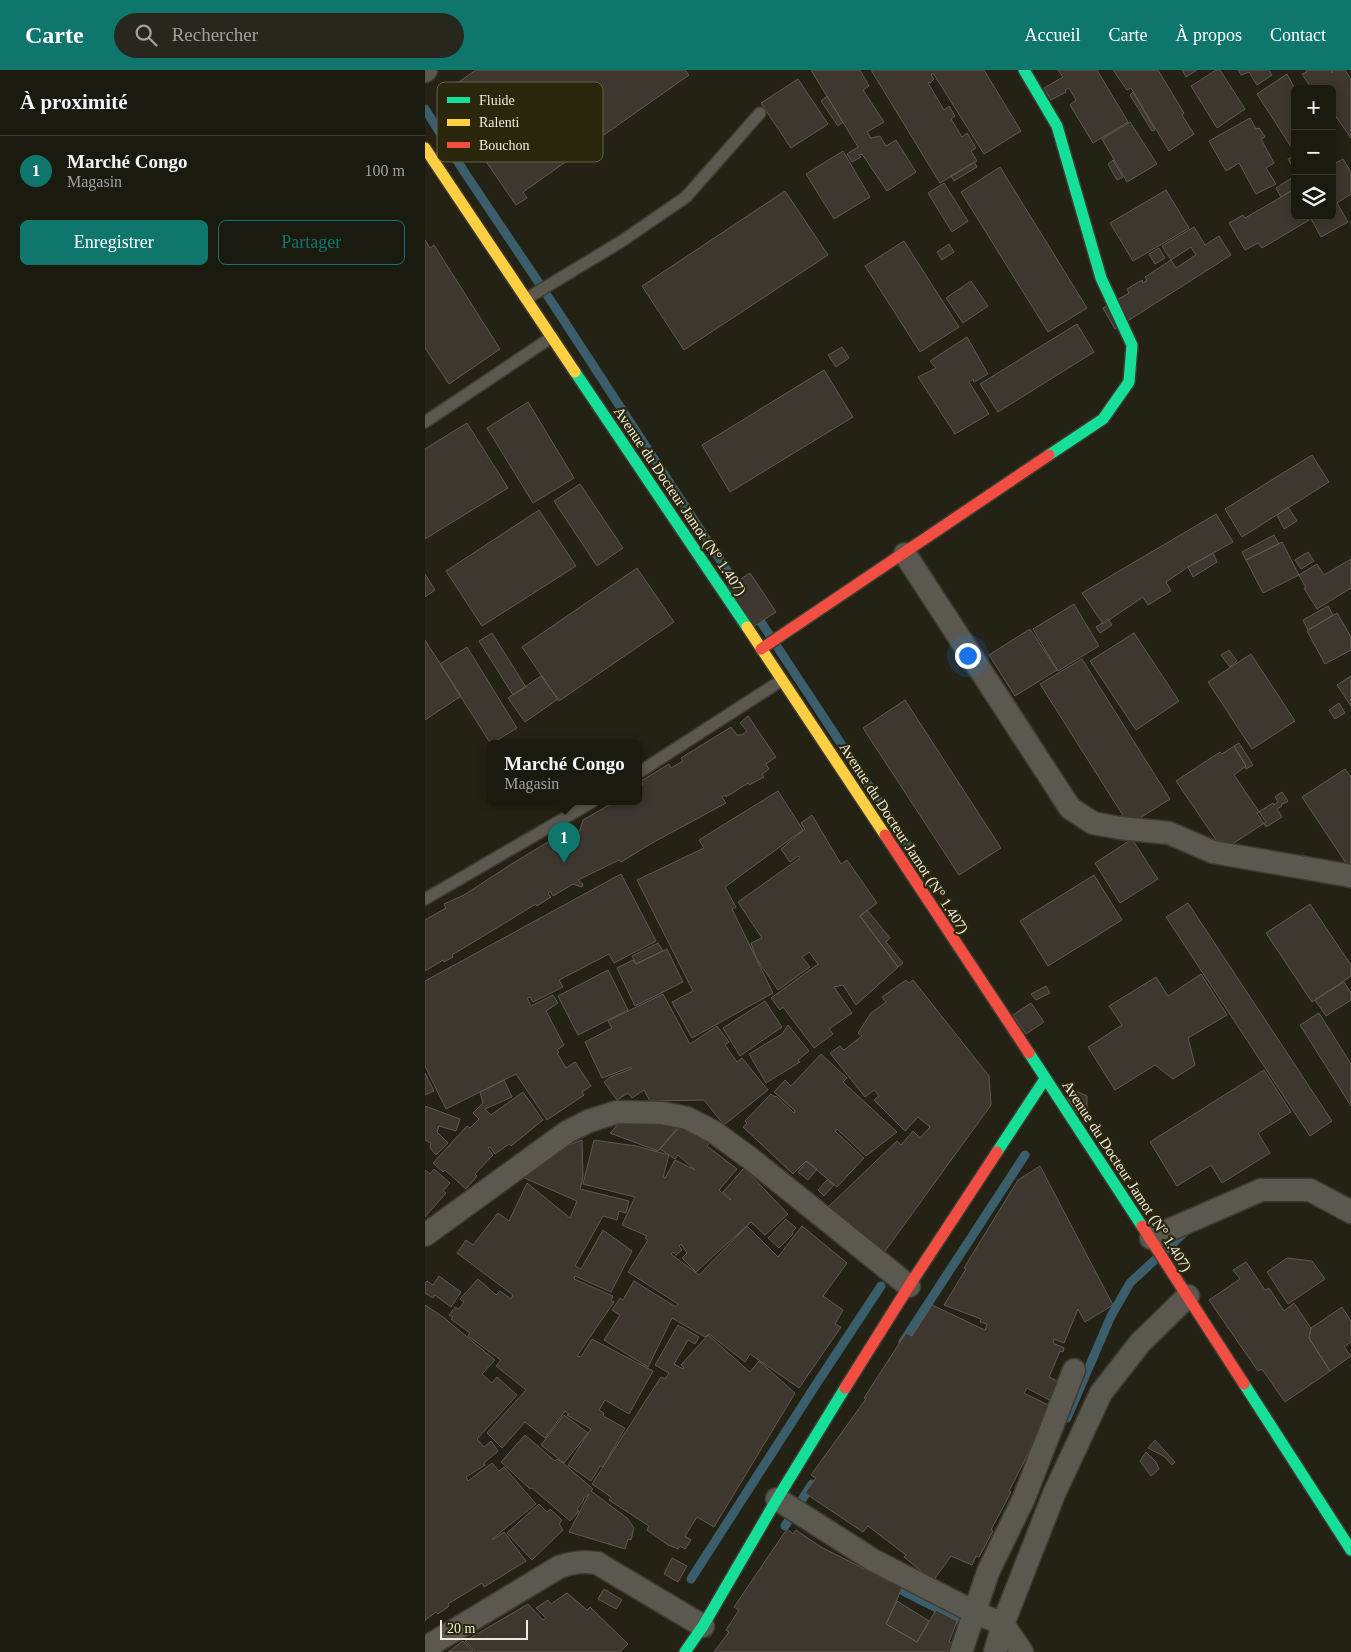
<!DOCTYPE html>
<html lang="fr">
<head>
<meta charset="utf-8">
<style>
	body { margin:0; font-family:Georgia,serif; background:#28271d; color:#f1f3f6 }
	.controls { position:absolute; right:15px; top:15px; display:grid; overflow:hidden; border-radius:8px; box-shadow:0 2px 12px #0003 }
	.controls button { width:45px; height:45px; display:grid; place-items:center; padding:0; border:0; border-bottom:1px solid #39382f; background:#1b1a0f; color:#f1f3f6; font:25px sans-serif }
	.scale { position:absolute; left:15px; bottom:12px; width:88px; box-sizing:border-box; padding-left:5px; border:2px solid #edebdb; border-top:0; font-size:14px; line-height:18px; white-space:nowrap; color:#edebdb; -webkit-text-stroke:4px #2b270d; paint-order:stroke }
	.you { position:absolute; left:542px; top:585px; width:18px; height:18px; margin:-12px; border:4px solid #fff; border-radius:50%; background:#1a73e8; box-shadow:0 0 0 8px #1a73e833 }
	.badge { display:grid; place-items:center; width:32px; height:32px; border-radius:50%; background:#0f766e; color:#fff; font-size:16px; font-weight:700 }
	.pin { position:absolute; translate:-50% -41px; filter:drop-shadow(0 1px 2px #0008) }
	.pin::after { content:''; position:absolute; top:26px; width:18px; height:15px; background:inherit; clip-path:polygon(0 0,100% 0,50% 100%) }
	.popup { position:absolute; left:62px; top:670px; width:155px; height:65px; box-sizing:border-box; display:grid; place-content:center; border-radius:8px; background:#1b1a0f; filter:drop-shadow(0 1px 4px #0005); font-size:16px; white-space:nowrap; color:#a0a19e }
	.popup b { font-size:19px; color:#f1f3f6 }
	.popup::after { content:''; position:absolute; left:50%; top:100%; margin-left:-10px; border:10px solid transparent; border-top-color:#1b1a0f }
	.list { margin:0; padding:0; list-style:none }
	h2 { display:flex; justify-content:space-between; align-items:center; height:65px; margin:0; padding:0 20px; font-size:21px }
	h2 small { font-size:16px; font-weight:400; color:#a0a19e }
	.list li { display:grid; grid-template-columns:32px 1fr auto; gap:15px; align-items:center; box-sizing:border-box; height:70px; padding:0 20px; border-top:1px solid #39382f }
	.list b { display:block; font-size:19px; white-space:nowrap }
	.list p { margin:0; font-size:16px; white-space:nowrap; color:#a0a19e }
	.list em { font-size:16px; font-style:normal; color:#a0a19e }
	.actions { display:flex; gap:10px; padding:15px 20px }
	.actions a { flex:1; padding:11px 0; border:1px solid #0f766e; border-radius:8px; text-align:center; font-size:18px; color:#0f766e }
	.actions .main { background:#0f766e; color:#fff }
	.icon { flex:none; width:28px; height:28px; fill:none; stroke:currentColor; stroke-width:2; stroke-linecap:round; stroke-linejoin:round }
	.map { position:relative; flex:none; width:926px; height:1582px; overflow:hidden }
	header { display:flex; align-items:center; gap:30px; box-sizing:border-box; height:70px; padding:0 25px; background:#0f766e; color:#fff }
	header strong { font-size:24px }
	nav { display:flex; gap:28px; margin-inline-start:auto; font-size:18px }
	.search { width:350px; height:45px; background:#28271d; display:flex; align-items:center; gap:12px; box-sizing:border-box; padding:0 18px; border-radius:28px; color:#a0a19e; font-size:19px }
	main { display:flex }
	aside { flex:1; background:#1b1a0f }
	.map>svg:first-child { display:block }
	.lines { fill:none; stroke-linecap:round; stroke-linejoin:round }
	.stream { stroke:#3a5e6c; stroke-width:9 }
	.building { fill:#3e3730; stroke:#615a52; fill-rule:evenodd }
	.lane-casing { stroke:#3e3c31; stroke-width:14 }
	.street-casing { stroke:#3e3c31; stroke-width:25 }
	.fast-casing { stroke:#3e3c31; stroke-width:14 }
	.slow-casing { stroke:#3e3c31; stroke-width:14 }
	.jam-casing { stroke:#3e3c31; stroke-width:14 }
	.lane { stroke:#5b594f; stroke-width:11 }
	.street { stroke:#5b594f; stroke-width:22 }
	.fast { stroke:#16e098; stroke-width:11 }
	.slow { stroke:#ffcf43; stroke-width:11 }
	.jam { stroke:#f24e42; stroke-width:11 }
	.labels { text-anchor:middle; dominant-baseline:central; stroke-width:4.5; stroke-linejoin:round; paint-order:stroke }
	.street-label { font-size:15px; fill:#edebdb; stroke:#2b270d }
	.key { fill:#2b270d; stroke:#65624b; stroke-width:1 }
	.key-label { font-size:14px; fill:#edebdb }
</style>
</head>
<body>
<header>
<strong>Carte</strong>
<div class="search"><svg class="icon" aria-label="search" viewBox="0 0 24 24"><circle cx="10" cy="10" r="6"/><path d="M15 15l6 6"/></svg>Rechercher</div>
<nav><a>Accueil</a><a>Carte</a><a>À propos</a><a>Contact</a></nav>
</header>
<main>
<aside>
<h2>À proximité<small></small></h2>
<ul class="list">
<li><span class="badge">1</span><div><b>Marché Congo</b><p>Magasin</p></div><em>100 m</em></li>
</ul>
<div class="actions"><a class="main">Enregistrer</a><a>Partager</a></div>
</aside>
<div class="map">
<svg width="926" height="1582" viewBox="0 0 926 1582">
	<rect width="100%" height="100%" fill="#242214"/>
	<g class="lines">
		<!-- stream -->
		<path class="stream" d="M0,39L40,103L130,237L316,522
			M330,543L484,777
			M478,1272L600,1085
			M642,1348L686,1246L705,1213L762,1160
			M360,1456L387,1414
			M266,1509L392,1313L456,1216
			M478,1521L541,1553"/>
	</g>
	<!-- building -->
	<path class="building" d="M51,0H260L264,5L98,122L102,128L91,135L15,25Z
		M386,0H435L444,16L438,20L459,52L442,62L446,68L455,66L461,76L471,70L491,102L462,121L437,84L434,85L436,87L427,92L422,84L433,77Z
		M446,0H559L596,61L559,84L508,3L506,5L509,9L505,13L504,12L503,13L519,40L524,36L530,46L526,49L537,67L542,63L551,78L546,81L552,91L515,113Z
		M633,0H672L703,52L668,73L645,35L651,30L644,18L640,20L641,22L626,30L619,18L638,7Z
		M688,0H733L759,43L757,45L769,64L744,81L706,18L702,20Z
		M757,0H772L761,7Z
		M791,0H795L820,39L792,58L766,16Z
		M813,0H844L847,5L832,15L824,2L816,5Z
		M881,0H906L907,3V0H920L926,9V68L909,44L907,45V19H884L883,17L885,16L877,4L882,2Z
		M862,4L870,19V83L832,24Z
		M373,9L403,54L366,78L336,33Z
		M708,22L730,60L727,61L705,25Z
		M402,26L418,52L413,56L396,31Z
		M825,48L831,59L834,58L840,67L836,69L849,93L841,98L851,114L831,124L814,93L801,101L784,71Z
		M705,52L732,94L702,112L677,69Z
		M418,81L445,127L409,149L381,104Z
		M870,86V101L863,89Z
		M918,89L926,102V124L912,133L923,152L896,167L886,149L837,178L833,173L820,180L804,153L818,145L820,148L870,119V146H907V95Z
		M688,90L698,107L692,110L683,94Z
		M549,92L552,97L529,111L526,106Z
		M575,97L662,238L623,262L536,122Z
		M870,106V118L856,127L851,118Z
		M519,113L543,151L527,162L503,123Z
		M741,120L764,158L708,191L685,153Z
		M360,121L403,185L259,280L217,216Z
		M769,157L780,175L794,166L806,185L690,259L678,238L704,223L702,219L717,210L718,213L722,210L720,207L746,190L737,176ZM766,177L771,185L751,198L746,190Z
		M0,170L5,178L9,175L75,279L24,314L0,278Z
		M479,171L534,257L495,282L440,196Z
		M524,174L529,182L517,190L512,182Z
		M734,178L740,188L730,194L724,184Z
		M546,211L563,236L538,253L521,228Z
		M652,254L669,282L573,342L555,314Z
		M542,267L563,304L549,312L548,309L544,312L564,344L530,364L493,307L511,298L505,291Z
		M417,277L424,288L411,297L403,285Z
		M399,300L428,347L305,422L277,375Z
		M103,332L149,408L108,433L62,358Z
		M42,353L83,418L0,469V379Z
		M887,385L904,412L817,467L800,439Z
		M155,414L198,478L172,496L129,431Z
		M863,437L872,451L859,459L852,445Z
		M114,440L151,496L57,556L21,501Z
		M791,444L808,472L763,497L741,512L746,521L723,535L718,527L678,554L657,523Z
		M849,465L854,474L821,490L817,482Z
		M857,472L874,505L838,523L821,490Z
		M883,482L889,491L876,499L870,490Z
		M788,483L792,492L768,507L763,497Z
		M926,489V518L892,539L879,518H881L874,505L892,494L899,505Z
		M212,498L249,552L134,631L97,577Z
		M325,503L351,542L328,557L303,517Z
		M0,504L10,520L0,527Z
		M649,534L674,576L633,601L608,559Z
		M903,536L908,545L883,560L878,550Z
		M912,543L926,567V580L900,594L882,561Z
		M683,549L687,555L675,563L671,557Z
		M605,559L632,600L590,626L564,585Z
		M67,563L101,617L88,625L54,571Z
		M709,563L754,631L711,660L665,591Z
		M0,570L36,626L0,650Z
		M42,577L92,658L66,674L15,594Z
		M804,580L812,591L805,597L796,585Z
		M826,584L870,651L827,679L783,612Z
		M657,589L745,729L704,755L615,614Z
		M116,606L133,629L100,652L83,628Z
		M926,606V636L912,615Z
		M480,630L576,778L534,805L438,658Z
		M914,633L920,643L910,649L904,640Z
		M323,646L351,687L341,694L344,699L337,704L339,707L324,715L323,713L301,727L300,725L297,727L301,733L227,773L196,792L194,790L153,810L158,814L157,817L148,814L128,826L125,821L123,823L126,827L112,836L111,834L27,885L28,887L19,892L18,890L0,901V850L21,838L19,834L39,825L85,795L148,757L151,763L155,760L158,750L189,732H213V718L218,714L216,711L244,694L246,698L258,691L256,688L306,657L312,665H317L322,661L315,653Z
		M814,673L828,695L821,699L820,697L821,696L809,676Z
		M809,676L821,696L809,705L841,752L798,780L751,711L795,682L797,684Z
		M920,699L926,707V794L923,796L877,727Z
		M353,721L378,760L300,817L311,837L307,839L348,923L267,968L247,932L268,921L212,810L279,778L274,770Z
		M857,722L863,731L856,735L857,736L852,739L857,747L841,757L832,743L848,733L849,735L853,732L850,727Z
		M387,745L416,794L422,790L452,833L435,846L473,897L431,935L418,915L409,917L427,943L404,959L408,964L389,978L358,937L355,940L346,928L393,894L384,882L377,887L385,897L353,920L331,888L326,873L337,868L313,832L375,788L373,786L365,792L356,779L380,759L376,753Z
		M707,769L733,809L695,833L670,793Z
		M196,804L231,871L189,893L184,884L134,910L138,917L108,932L105,927L102,928L106,936L128,925L133,933L121,941L139,975L132,980L134,982L132,983L141,998L150,992L166,1016L157,1022L159,1025L122,1050L91,1004L21,1039L0,996V911Z
		M669,805L697,850L623,896L595,851Z
		M763,833L907,1051L885,1066L741,847Z
		M885,834L926,895V906L887,932L841,863Z
		M442,840L465,868L461,872L478,893L473,897L435,846Z
		M233,873L238,881L211,894L207,886Z
		M242,879L258,912L210,936L192,898L208,890L211,894Z
		M183,900L203,940L153,965L133,926Z
		M776,904L802,945L763,968L770,995L748,1009L730,995L690,1020L663,977L697,955L684,936L731,907L743,926Z
		M481,910L484,913L488,910L564,1006L566,1035L455,1188L402,1138L472,1071L476,1075L488,1061L495,1068L505,1057L493,1047L480,1061L449,1030L454,1026L449,1020L440,1027L405,983L415,976L419,980L437,966L433,963L446,943L461,932L457,927Z
		M919,912L926,923V930L901,946L890,930Z
		M621,916L625,923L611,930L606,924Z
		M238,924L265,974L292,956L304,972L300,975L312,992L317,988L343,1020L299,1055L279,1030L225,1031L219,1020L207,1028L203,1023L192,1030L179,1012L185,1007L206,999V997L177,1008L160,972L187,958L183,951Z
		M340,931L357,957L315,986L298,958Z
		M606,933L619,952L601,964L588,945Z
		M894,943L926,994V1036L875,955Z
		M363,955L384,981L373,990L375,992L341,1013L324,984L357,964Z
		M396,984L422,1008L418,1012L472,1062L441,1086L412,1059L410,1061L439,1088L412,1117L381,1091L368,1104L318,1057L322,1053L320,1051L346,1024L350,1027L351,1026L369,1043L370,1041L349,1022L360,1010L366,1016Z
		M839,1000L866,1042L833,1063L845,1083L797,1113L786,1095L752,1116L725,1072Z
		M0,1003L9,1021L0,1025Z
		M79,1010L87,1027L60,1039L66,1045L98,1022L118,1050L86,1076L84,1074L70,1084L65,1077L63,1078L68,1085L50,1104L52,1106L41,1119L20,1100L18,1102L8,1093L42,1056L45,1058L54,1049L48,1043L58,1033L55,1022Z
		M651,1021L662,1026V1038L653,1044L642,1028Z
		M0,1036L35,1049L31,1061L14,1056L12,1062L23,1073L11,1085L5,1078L6,1073L0,1070Z
		M198,1049L254,1056L233,1081L185,1063Z
		M259,1052L286,1071L282,1076L312,1099L294,1120L305,1130L306,1129L298,1122L319,1098L363,1144L340,1165L326,1152L271,1202L257,1188L262,1183L256,1174L254,1176L257,1180L251,1185L248,1182L246,1184L274,1205L322,1156L353,1187L377,1156L422,1193L398,1226L418,1240L410,1254L416,1257L374,1318L325,1284L320,1292L284,1264L280,1267L247,1248L223,1297L179,1270L195,1245L187,1240L195,1228L198,1230L209,1211L251,1237L253,1234L203,1202L223,1170L220,1168L222,1166L197,1155L210,1127L158,1114L169,1070L211,1076L244,1085L238,1107L240,1108L250,1090L270,1100L253,1085L250,1089L235,1079Z
		M157,1070L158,1107L155,1119L204,1131L201,1143L194,1141L192,1150L178,1146L150,1196L156,1199L178,1160L207,1181L186,1222L150,1206L149,1209L188,1226L186,1231L189,1232L152,1286L156,1287L167,1269L228,1301L204,1344L180,1330L174,1340L179,1343L178,1346L200,1358L178,1397L175,1396L166,1411L143,1395L166,1359L142,1345L144,1344L140,1341L120,1368L100,1352L77,1378L62,1363L101,1320L71,1296L76,1290L43,1266L45,1263L26,1249L28,1247L24,1245L30,1237L34,1239L39,1232L35,1229L53,1209L71,1225L75,1221L86,1229L88,1225L32,1183L41,1170L48,1175L73,1143L84,1151L102,1113L145,1148L152,1131L97,1107L121,1084Z
		M382,1091L392,1099L383,1110L373,1102Z
		M615,1096L688,1235L660,1252L653,1239L639,1273L629,1269L628,1273L639,1278L638,1282L635,1281L624,1307L638,1314L628,1332L602,1318L599,1323L627,1337L584,1421L586,1422L566,1460L568,1461L554,1487L551,1486L547,1495L526,1486L508,1511L479,1487L481,1485L443,1456L438,1462L380,1423L391,1408L386,1405L441,1329L439,1328L481,1263L487,1266L507,1235L560,1260L562,1254L555,1252L556,1249L519,1235L541,1199L539,1198L593,1110Z
		M9,1099L25,1113L18,1121L21,1123L0,1147V1100L5,1104Z
		M402,1110L409,1115L399,1126L393,1120Z
		M361,1149L371,1158L367,1162L368,1164L354,1178L343,1168Z
		M862,1188L887,1191L900,1209L863,1234L842,1202Z
		M821,1192L840,1220L844,1218L859,1241L869,1233L886,1258L884,1268L905,1301L860,1332L837,1299L833,1301L784,1230L815,1209L808,1200Z
		M14,1206L36,1222L26,1237L10,1225L8,1228L0,1223V1213L2,1211L8,1215Z
		M0,1235L18,1247L70,1290L57,1304L67,1313L72,1307L92,1325L52,1369L59,1377L66,1371L73,1381L59,1393L60,1395L41,1407L43,1411L67,1393L74,1401L79,1397L111,1434L67,1469H69L79,1462L101,1491L59,1517L57,1513L23,1534L24,1536L13,1544L11,1542L0,1550V1551Z
		M917,1237L926,1251V1272L919,1277L926,1286L905,1301L884,1268L886,1258Z
		M253,1255L274,1267L270,1274L263,1270L249,1294L258,1299L259,1297L256,1295L283,1265L325,1302L334,1291L370,1323L289,1457L272,1447L260,1466L266,1470L260,1479L255,1476L253,1479L243,1475L222,1460L224,1456L184,1430L186,1427L167,1414L236,1307L240,1309L244,1303L230,1295Z
		M139,1345L163,1363L139,1393L116,1375Z
		M100,1365L130,1391L132,1389L138,1393L168,1419L166,1421L202,1448L209,1458L206,1470L203,1469L200,1479L144,1462L164,1424L158,1429L159,1430L152,1439L154,1441L145,1451L107,1418L105,1419L76,1392Z
		M730,1370L750,1392L747,1395L740,1387L723,1378Z
		M721,1382L731,1392L734,1399L726,1406L715,1391Z
		M114,1434L122,1442L125,1439L137,1450L134,1454L138,1460L107,1490L82,1463Z
		M362,1459L368,1464L371,1460L396,1477L477,1518L461,1554L492,1572L511,1540L532,1551L524,1572L530,1575L526,1582H289L304,1562L301,1560L314,1540L309,1537Z
		M247,1488L262,1496L253,1512L239,1504Z
		M179,1519L197,1530L191,1539L173,1529Z
		M142,1523L162,1540L165,1537L203,1574L195,1582H50L40,1571L103,1534L118,1550L121,1548L111,1538L123,1530L126,1534Z
		M472,1531L504,1551L492,1572L461,1554Z
		M38,1571L48,1582H23Z"/>
	<g class="lines">
		<defs>
			<path id="lane" d="M101,229L197,171L261,127L335,43
				M0,352L127,267
				M213,703L357,610
				M0,829L167,732"/>
			<path id="street" d="M0,1L1,0
				M480,484L645,738L668,753L695,758L744,763L788,782L926,806
				M0,1165L142,1062L164,1051L192,1042L237,1043L262,1048L289,1062L326,1089L484,1216
				M726,1168L836,1120H885L926,1142
				M352,1429L448,1490L549,1542L578,1554L597,1582
				M0,1578L134,1497C148,1492 158,1491 172,1493L278,1556
				M536,1582L563,1502L599,1428L649,1300
				M570,1582L578,1554L629,1424L676,1323L715,1273L763,1226"/>
			<path id="fast" d="M599,0L632,56L676,208L707,275L704,312L678,349L624,385
				M150,302L322,557
				M604,983L717,1156
				M572,1082L620,1009
				M819,1314L926,1480
				M260,1582L278,1556L352,1429L420,1318"/>
			<path id="slow" d="M0,78L150,302
				M322,557L460,765"/>
			<path id="jam" d="M336,579L624,385
				M460,765L604,983
				M717,1156L819,1314
				M420,1318L484,1216L572,1082"/>
		</defs>
		<!-- lane casing -->
		<use href="#lane" class="lane-casing"/>
		<!-- street casing -->
		<use href="#street" class="street-casing"/>
		<!-- fast casing -->
		<use href="#fast" class="fast-casing"/>
		<!-- slow casing -->
		<use href="#slow" class="slow-casing"/>
		<!-- jam casing -->
		<use href="#jam" class="jam-casing"/>
		<!-- lane -->
		<use href="#lane" class="lane"/>
		<!-- street -->
		<use href="#street" class="street"/>
		<!-- fast -->
		<use href="#fast" class="fast"/>
		<!-- slow -->
		<use href="#slow" class="slow"/>
		<!-- jam -->
		<use href="#jam" class="jam"/>
	</g>
	<g class="labels">
		<!-- street labels -->
		<g class="street-label">
			<text transform="translate(255 431) rotate(56)">Avenue du Docteur Jamot (N° 1.407)</text>
			<text transform="translate(479 768) rotate(57)">Avenue du Docteur Jamot (N° 1.407)</text>
			<text transform="translate(702 1106) rotate(57)">Avenue du Docteur Jamot (N° 1.407)</text>
		</g>
	</g>
	<!-- legend -->
	<rect x="12" y="12" width="166" height="80" rx="8" class="key"/>
	<rect x="22" y="27" width="23" height="6" fill="#16e098"/>
	<rect x="22" y="49" width="23" height="7" fill="#ffcf43"/>
	<rect x="22" y="72" width="23" height="6" fill="#f24e42"/>
	<g class="key-label">
		<text x="54" y="35">Fluide</text>
		<text x="54" y="57">Ralenti</text>
		<text x="54" y="80">Bouchon</text>
	</g>
</svg>
<div class="controls">
<button>+</button>
<button>−</button>
<button><svg class="icon" aria-label="layers" viewBox="0 0 24 24"><path d="M12 4l9 5-9 5-9-5zM3 14l9 5 9-5"/></svg></button>
</div>
<div class="scale">20 m</div>
<div class="you"></div>
<div class="pin badge" style="left:139px;top:793px">1</div>
<div class="popup"><b>Marché Congo</b>Magasin</div>
</div>
</main>
</body>
</html>
